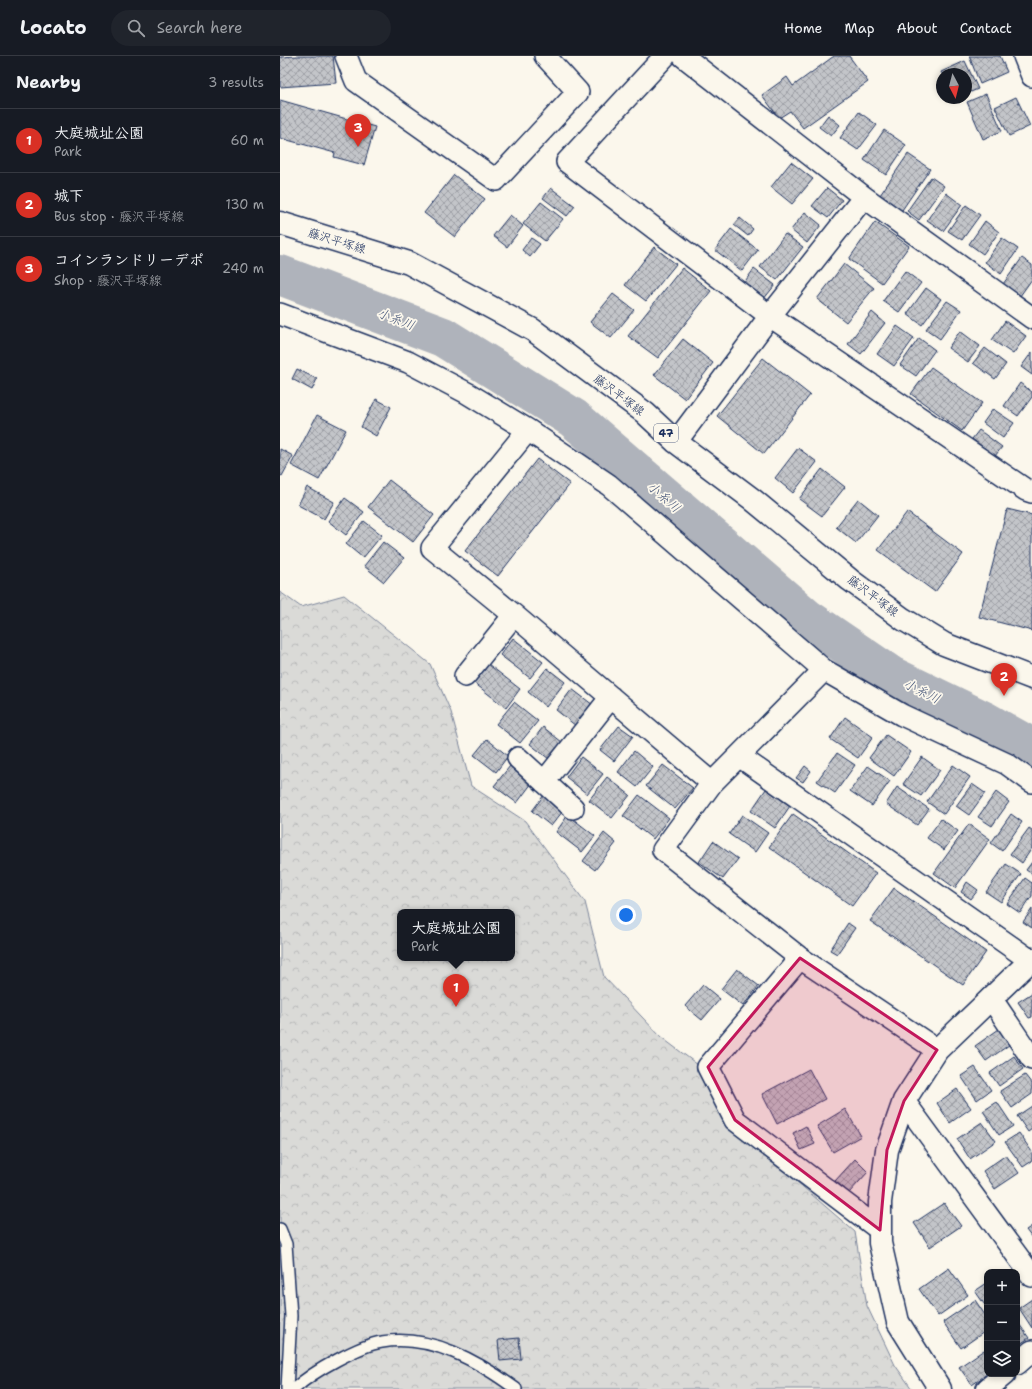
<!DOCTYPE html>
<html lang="en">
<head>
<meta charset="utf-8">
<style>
	body { margin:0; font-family:"Shantell Sans","Klee One",sans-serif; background:#20242c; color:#f1f3f6 }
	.controls { position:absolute; right:12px; bottom:12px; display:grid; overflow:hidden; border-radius:8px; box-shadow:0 2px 6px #0003 }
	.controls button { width:36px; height:36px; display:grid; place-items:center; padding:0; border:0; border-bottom:1px solid #363941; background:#171b24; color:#f1f3f6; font:20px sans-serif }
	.compass { position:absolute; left:656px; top:12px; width:36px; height:36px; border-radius:50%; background:#171b24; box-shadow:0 2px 6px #0003; rotate:173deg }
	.you { position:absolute; left:346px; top:859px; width:14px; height:14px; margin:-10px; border:3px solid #fff; border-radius:50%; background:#1a73e8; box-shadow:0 0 0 6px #1a73e833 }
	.badge { display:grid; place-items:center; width:26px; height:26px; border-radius:50%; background:#d93025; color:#fff; font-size:13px; font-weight:700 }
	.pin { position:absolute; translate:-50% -33px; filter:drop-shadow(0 1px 2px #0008) }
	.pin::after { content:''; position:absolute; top:21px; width:14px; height:12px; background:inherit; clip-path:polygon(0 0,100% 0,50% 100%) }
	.popup { position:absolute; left:117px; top:853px; width:118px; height:52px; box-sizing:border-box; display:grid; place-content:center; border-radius:8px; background:#171b24; filter:drop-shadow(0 1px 3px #0005); font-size:13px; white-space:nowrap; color:#9ea1a6 }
	.popup b { font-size:15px; color:#f1f3f6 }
	.popup::after { content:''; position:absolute; left:50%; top:100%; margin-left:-8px; border:8px solid transparent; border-top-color:#171b24 }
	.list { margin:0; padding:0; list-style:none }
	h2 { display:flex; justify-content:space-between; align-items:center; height:52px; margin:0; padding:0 16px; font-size:17px }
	h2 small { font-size:13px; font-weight:400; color:#9ea1a6 }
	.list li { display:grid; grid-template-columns:26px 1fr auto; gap:12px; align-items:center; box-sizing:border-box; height:64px; padding:0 16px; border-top:1px solid #363941 }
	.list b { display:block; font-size:15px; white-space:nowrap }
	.list p { margin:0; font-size:13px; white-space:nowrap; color:#9ea1a6 }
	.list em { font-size:13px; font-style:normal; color:#9ea1a6 }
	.icon { flex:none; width:22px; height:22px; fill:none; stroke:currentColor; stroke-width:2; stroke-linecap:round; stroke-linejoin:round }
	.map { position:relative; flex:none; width:752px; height:1333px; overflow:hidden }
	header { display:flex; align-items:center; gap:24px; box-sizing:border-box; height:56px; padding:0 20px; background:#171b24; border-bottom:1px solid #363941 }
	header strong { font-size:19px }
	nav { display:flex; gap:22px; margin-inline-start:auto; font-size:14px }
	.search { width:280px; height:36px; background:#20242c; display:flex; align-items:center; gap:10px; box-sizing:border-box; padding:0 14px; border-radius:22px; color:#9ea1a6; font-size:15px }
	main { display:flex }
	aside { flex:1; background:#171b24 }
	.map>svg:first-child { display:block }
	.park { fill:url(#park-crowns); stroke:#7a849a; fill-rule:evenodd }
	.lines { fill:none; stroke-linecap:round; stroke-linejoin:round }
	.river { stroke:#afb3bb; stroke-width:40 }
	.building { fill:url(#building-cross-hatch); stroke:#1b2f5e }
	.lane-casing { stroke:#1b2f5e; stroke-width:14 }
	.street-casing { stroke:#1b2f5e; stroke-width:24 }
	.secondary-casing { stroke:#1b2f5e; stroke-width:25 }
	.primary-casing { stroke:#1b2f5e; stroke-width:25 }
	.lane { stroke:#fbf7ec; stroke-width:11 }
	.street { stroke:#fbf7ec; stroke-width:21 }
	.secondary { stroke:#fbf7ec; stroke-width:22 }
	.primary { stroke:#fbf7ec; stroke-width:22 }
	.marked { fill:#c2185b; fill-opacity:0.2; stroke:#c2185b; stroke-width:3; stroke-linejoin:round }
	.labels { text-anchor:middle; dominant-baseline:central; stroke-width:3.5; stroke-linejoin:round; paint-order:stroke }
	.shield { fill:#fbf7ec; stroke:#5e6b89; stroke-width:1 }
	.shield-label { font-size:11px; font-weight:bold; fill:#1b2f5e }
	.street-label { font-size:12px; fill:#1b2f5e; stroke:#fbf7ec }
	.water-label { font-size:13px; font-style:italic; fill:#47577a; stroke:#fbf7ec }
</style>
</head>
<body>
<header>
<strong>Locato</strong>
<div class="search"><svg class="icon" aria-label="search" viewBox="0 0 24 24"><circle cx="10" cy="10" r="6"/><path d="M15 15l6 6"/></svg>Search here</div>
<nav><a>Home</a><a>Map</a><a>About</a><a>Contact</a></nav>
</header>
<main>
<aside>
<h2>Nearby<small>3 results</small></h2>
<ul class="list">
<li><span class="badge">1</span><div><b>大庭城址公園</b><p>Park</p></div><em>60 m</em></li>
<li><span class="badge">2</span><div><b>城下</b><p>Bus stop · 藤沢平塚線</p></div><em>130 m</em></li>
<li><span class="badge">3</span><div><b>コインランドリーデポ</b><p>Shop · 藤沢平塚線</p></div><em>240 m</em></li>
</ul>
</aside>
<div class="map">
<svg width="752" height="1333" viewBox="0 0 752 1333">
	<defs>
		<pattern id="park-crowns" width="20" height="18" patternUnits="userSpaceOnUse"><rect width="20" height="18" fill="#dadad7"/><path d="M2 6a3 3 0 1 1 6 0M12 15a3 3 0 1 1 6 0" fill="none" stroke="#babbbb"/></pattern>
		<pattern id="building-cross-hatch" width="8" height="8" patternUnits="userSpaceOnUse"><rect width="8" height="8" fill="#c3c5c9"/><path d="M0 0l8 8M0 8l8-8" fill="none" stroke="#9ea0a6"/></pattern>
	</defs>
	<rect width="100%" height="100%" fill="#fbf7ec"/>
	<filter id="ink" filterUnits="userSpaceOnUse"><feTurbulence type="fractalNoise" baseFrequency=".025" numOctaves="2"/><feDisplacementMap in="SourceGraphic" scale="8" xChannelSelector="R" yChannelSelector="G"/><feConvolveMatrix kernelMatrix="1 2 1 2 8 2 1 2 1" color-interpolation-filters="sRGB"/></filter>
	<g filter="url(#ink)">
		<!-- park -->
		<path class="park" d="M0,536L21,551L64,539L150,608L171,656L191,730L245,765L305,846L324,921L381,981L422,1012L449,1067L575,1176L587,1250L615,1309L632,1333H0ZM120,856H232V902H120Z"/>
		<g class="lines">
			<!-- river -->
			<path class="river" d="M0,219L163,281L293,362L526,562L611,620L704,665L752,692"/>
		</g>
		<!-- building -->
		<path class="building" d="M18,0H53L56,27L0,31V1Z
			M554,0H569L588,26L523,72L510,55L499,62L482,39L507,21L513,30Z
			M689,0H720L727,16L700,28Z
			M685,5L698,33L686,38V18H662L661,16Z
			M706,38L722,75L703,83L687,46Z
			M736,41L750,70L729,80L715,51Z
			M0,44L95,71L84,109L54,101L55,97L0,82Z
			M579,56L597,69L578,94L560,82Z
			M548,59L560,69L551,80L539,71Z
			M604,74L626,89L606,119L584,104Z
			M628,98L650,113L620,157L598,142Z
			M511,106L533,123L512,148L491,131Z
			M174,119L205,143L175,181L144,157Z
			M651,121L664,130L639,164L627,155Z
			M271,132L295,150L287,160L263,142Z
			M547,132L562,144L548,162L532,150Z
			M666,137L682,149L663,175L647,164Z
			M261,146L283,163L265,185L243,168Z
			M686,149L700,159L682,184L668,175Z
			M525,156L541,169L527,187L511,174Z
			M230,159L243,170L227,191L213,180Z
			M460,162L473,173L468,180L454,169Z
			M705,165L719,176L703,198L689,188Z
			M595,166L629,190L602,227L569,203Z
			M451,173L478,194L462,215L435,194Z
			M505,178L523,191L497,224L480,211Z
			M251,182L260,188L250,201L242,194Z
			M722,182L738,193L721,218L705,206Z
			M374,191L396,208L366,245L345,229Z
			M742,202L752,209V223L740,240L723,228Z
			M564,208L594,232L566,266L537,243Z
			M402,212L431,235L378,302L348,280Z
			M474,213L495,229L483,244L463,228Z
			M625,215L641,227L619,256L603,245Z
			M646,232L661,243L642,269L627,258Z
			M333,238L354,254L331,282L310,266Z
			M667,245L681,254L660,283L646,273Z
			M592,256L605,267L581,298L568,288Z
			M725,265L746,280L733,298L712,284Z
			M617,270L634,282L614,310L597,298Z
			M680,275L700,290L688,306L668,292Z
			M639,282L655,294L636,320L620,309Z
			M403,283L433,307L405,343L374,319Z
			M705,292L726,308L715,323L693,307Z
			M752,296V319L741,311Z
			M483,302L530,339L484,398L437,360Z
			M651,311L702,347L682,375L631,338Z
			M17,313L37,323L32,334L12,323Z
			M740,327L752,336V341L738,360L724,350Z
			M96,343L111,351L96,380L81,371Z
			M713,353L734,367L723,382L703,367Z
			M37,359L66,374L39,424L11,409Z
			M699,374L722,391L715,400L692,383Z
			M518,392L537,406L513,437L495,422Z
			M0,393L13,400L2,420L0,419Z
			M257,403L290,428L218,520L185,495Z
			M542,413L565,431L542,460L519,443Z
			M109,424L154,459L133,486L88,451Z
			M27,431L54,446L44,463L18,449Z
			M65,442L84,456L66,479L48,465Z
			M578,443L598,459L576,487L556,471Z
			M727,453L752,459V575L699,561Z
			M627,456L683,498L655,536L598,494Z
			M84,465L102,479L83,502L66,488Z
			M103,486L124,502L104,526L84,510Z
			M233,582L263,606L250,622L220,599Z
			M208,608L240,633L226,652L193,626Z
			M267,612L285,626L266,651L248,636Z
			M292,633L313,649L296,670L276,654Z
			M234,646L258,665L240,687L216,668Z
			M565,661L593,681L578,702L550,683Z
			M339,670L353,680L334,705L320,694Z
			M263,671L287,690L274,707L250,688Z
			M606,679L631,696L614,720L589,702Z
			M207,683L228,700L216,716L194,699Z
			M354,695L373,711L357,731L338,716Z
			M557,697L575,709L555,737L537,725Z
			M301,701L323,718L307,738L286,721Z
			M642,701L660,714L641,740L623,728Z
			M383,709L413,732L395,753L366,730Z
			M673,709L690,721L664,758L647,746Z
			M230,710L252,727L237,747L214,730Z
			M525,710L531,715L523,726L516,722Z
			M588,710L610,725L592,750L570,735Z
			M327,721L350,739L332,762L309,744Z
			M692,728L705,737L689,759L676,750Z
			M617,731L649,753L637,769L606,748Z
			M486,733L510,750L495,772L471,755Z
			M716,736L729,746L712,770L698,761Z
			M264,739L283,755L271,770L252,755Z
			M359,739L389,762L373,783L343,760Z
			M513,758L596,817L572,850L489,791Z
			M731,758L742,766L722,795L711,787Z
			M288,759L315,780L302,796L276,776Z
			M462,759L488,777L475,796L449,778Z
			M661,763L678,775L664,794L647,782Z
			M689,768L710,783L675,832L654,817Z
			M749,772L752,774V792L742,807L730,798Z
			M324,777L336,787L315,814L303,805Z
			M433,785L458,803L443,823L419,806Z
			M752,806V818L746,814Z
			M726,808L741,818L721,846L706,836Z
			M745,822L752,827V840L740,857L727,848Z
			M687,826L698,834L691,843L681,836Z
			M614,832L706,896L683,929L590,865Z
			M752,853V872L743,866Z
			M568,867L575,872L557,898L550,894Z
			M457,913L479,930L463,950L441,933Z
			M423,929L440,943L422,964L405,950Z
			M752,937V961L749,962L738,946Z
			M719,973L729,989L706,1005L695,990Z
			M734,1000L743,1013L719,1030L710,1017Z
			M695,1011L711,1034L697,1044L681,1020Z
			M529,1013L545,1043L497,1068L482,1038Z
			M745,1019L752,1028V1038L732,1052L720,1035Z
			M677,1033L691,1052L670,1067L657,1047Z
			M717,1046L733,1070L719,1079L703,1055Z
			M752,1050V1073L748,1076L737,1060Z
			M565,1053L581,1080L553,1096L537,1070Z
			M702,1066L716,1085L690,1103L677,1083Z
			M526,1070L535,1088L521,1094L513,1077Z
			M739,1077L752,1096V1105L743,1111L725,1086Z
			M726,1099L739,1117L715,1133L703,1115Z
			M575,1103L588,1116L569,1137L555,1125Z
			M664,1147L681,1170L650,1191L634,1167Z
			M752,1170V1182L746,1174Z
			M669,1212L688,1239L658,1260L639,1233Z
			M707,1227V1252L695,1235Z
			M752,1243V1272L739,1252Z
			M695,1244L707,1262V1274L681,1292L663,1266Z
			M737,1265L749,1282L737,1290Z
			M239,1282L241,1303L220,1305L218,1284Z
			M707,1292V1318L692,1329L679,1311Z"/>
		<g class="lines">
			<defs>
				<path id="lane" d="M0,1173L6,1188L11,1260L7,1333
					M14,1333C27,1321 42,1312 57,1304C70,1297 87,1288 102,1286C151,1278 198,1305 236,1333"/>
				<path id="street" d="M66,0L76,25L216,124L298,36L265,0
					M385,0L287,106L490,260L746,434L752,436
					M403,0L584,141L752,262
					M744,0L752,20
					M0,258L128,306L187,337L248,374L329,429L544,614L622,659L727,708L752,726
					M248,374L152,492L234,559L432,727
					M396,386L490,260L584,141
					M544,614L432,727L383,794L520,902L657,994
					M185,620L234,559
					M459,700L750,904
					M238,702L293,752
					M264,726L331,641
					M520,902L428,1011L455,1064L600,1174
					M711,942L752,1003
					M624,1045L752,1220
					M737,1308L752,1295
					M707,1333L725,1318"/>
				<path id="secondary" d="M660,1333L618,1266L600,1187V1146L607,1094L624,1045L657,994L752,903"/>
				<path id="primary" d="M0,167L129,207L253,274L365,357L396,386L472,443L570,524L623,563L664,588L752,622"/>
			</defs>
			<!-- lane casing -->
			<use href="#lane" class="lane-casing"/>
			<!-- street casing -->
			<use href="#street" class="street-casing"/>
			<!-- secondary casing -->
			<use href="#secondary" class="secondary-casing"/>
			<!-- primary casing -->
			<use href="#primary" class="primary-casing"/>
			<!-- lane -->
			<use href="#lane" class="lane"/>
			<!-- street -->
			<use href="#street" class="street"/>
			<!-- secondary -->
			<use href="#secondary" class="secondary"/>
			<!-- primary -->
			<use href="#primary" class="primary"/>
		</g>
	</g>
	<!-- marked area -->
	<path class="marked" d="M520,902L657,994L624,1045L607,1094L600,1174L455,1064L428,1011Z"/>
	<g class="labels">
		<!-- shield labels -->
		<rect class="shield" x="374" y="368" width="24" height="18" rx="3"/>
		<g class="shield-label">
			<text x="386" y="377">47</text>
		</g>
		<!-- street labels -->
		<g class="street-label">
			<text transform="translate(57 185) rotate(17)">藤沢平塚線</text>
			<text transform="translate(339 339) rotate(37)">藤沢平塚線</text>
			<text transform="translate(593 540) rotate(37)">藤沢平塚線</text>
		</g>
		<!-- water labels -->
		<g class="water-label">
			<text transform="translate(116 263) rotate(21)">小糸川</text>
			<text transform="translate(384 441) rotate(41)">小糸川</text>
			<text transform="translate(642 635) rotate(26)">小糸川</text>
		</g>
	</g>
</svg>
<div class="controls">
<button>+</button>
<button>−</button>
<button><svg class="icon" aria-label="layers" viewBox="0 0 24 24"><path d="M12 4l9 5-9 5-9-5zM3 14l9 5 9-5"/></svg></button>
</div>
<svg class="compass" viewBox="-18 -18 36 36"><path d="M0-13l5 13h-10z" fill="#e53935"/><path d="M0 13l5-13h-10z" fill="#9ea1a6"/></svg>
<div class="you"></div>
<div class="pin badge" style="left:176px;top:951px">1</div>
<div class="popup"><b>大庭城址公園</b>Park</div>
<div class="pin badge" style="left:724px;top:640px">2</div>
<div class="pin badge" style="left:78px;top:91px">3</div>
</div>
</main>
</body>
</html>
